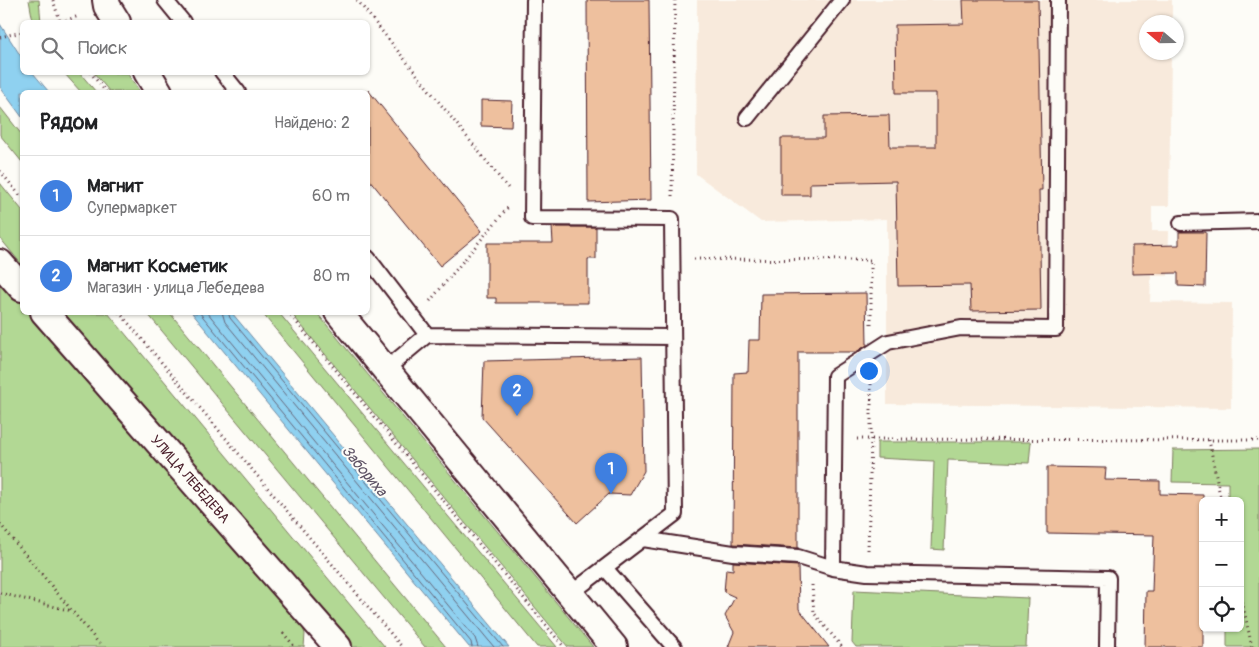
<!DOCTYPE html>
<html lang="ru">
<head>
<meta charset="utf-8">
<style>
	body { margin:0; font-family:Pangolin,sans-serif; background:#f6f6f6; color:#202124 }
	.controls { position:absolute; right:15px; bottom:15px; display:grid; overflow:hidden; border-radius:8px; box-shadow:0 1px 4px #0004 }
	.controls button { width:45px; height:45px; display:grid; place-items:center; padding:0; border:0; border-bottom:1px solid #e0e0e0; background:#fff; color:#202124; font:25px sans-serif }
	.compass { position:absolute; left:1139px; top:15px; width:45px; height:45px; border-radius:50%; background:#fff; box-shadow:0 1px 4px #0004; rotate:290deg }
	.you { position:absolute; left:868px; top:370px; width:18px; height:18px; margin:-12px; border:4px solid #fff; border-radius:50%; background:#1a73e8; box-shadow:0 0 0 8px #1a73e833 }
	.badge { display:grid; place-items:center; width:32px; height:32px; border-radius:50%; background:#ea580c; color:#fff; font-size:16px; font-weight:700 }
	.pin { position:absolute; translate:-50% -41px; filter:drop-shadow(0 1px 2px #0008) }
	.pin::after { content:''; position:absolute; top:26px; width:18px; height:15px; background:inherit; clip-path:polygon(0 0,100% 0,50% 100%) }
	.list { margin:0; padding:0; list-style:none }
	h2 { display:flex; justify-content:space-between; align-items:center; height:65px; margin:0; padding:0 20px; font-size:21px }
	h2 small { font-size:16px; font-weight:400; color:#757577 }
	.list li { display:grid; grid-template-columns:32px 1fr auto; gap:15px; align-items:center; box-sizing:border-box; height:80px; padding:0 20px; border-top:1px solid #e0e0e0 }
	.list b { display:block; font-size:19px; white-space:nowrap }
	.list p { margin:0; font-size:16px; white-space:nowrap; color:#757577 }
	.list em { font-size:16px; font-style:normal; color:#757577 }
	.icon { flex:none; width:28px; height:28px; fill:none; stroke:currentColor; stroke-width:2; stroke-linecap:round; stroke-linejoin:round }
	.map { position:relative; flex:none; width:1259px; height:647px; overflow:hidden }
	.search { position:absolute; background:#fff; box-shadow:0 1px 4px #0004; left:20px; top:20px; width:350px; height:55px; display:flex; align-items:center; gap:12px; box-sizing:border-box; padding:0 18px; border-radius:8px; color:#757577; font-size:19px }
	.panel { position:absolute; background:#fff; box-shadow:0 1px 4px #0004; left:20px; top:90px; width:350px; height:225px; border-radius:8px }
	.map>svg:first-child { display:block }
	.built { fill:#f8eadc }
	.green { fill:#b2d894; stroke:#7e7c60 }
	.water { fill:#8fd1f0; stroke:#738aa1 }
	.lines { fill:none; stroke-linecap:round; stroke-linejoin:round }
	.shore { stroke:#66667a; stroke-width:1 }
	.building { fill:#eec09e; stroke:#4a1f2b }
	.lane-casing { stroke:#4a1f2b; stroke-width:18 }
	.street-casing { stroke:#4a1f2b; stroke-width:30 }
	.path { stroke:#4a1f2b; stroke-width:3; stroke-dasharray:1 4; stroke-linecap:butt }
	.lane { stroke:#fdfcf7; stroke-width:14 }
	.street { stroke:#fdfcf7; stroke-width:26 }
	.labels { text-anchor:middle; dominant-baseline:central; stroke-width:4; stroke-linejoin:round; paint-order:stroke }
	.street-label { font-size:14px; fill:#4a1f2b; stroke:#fdfcf7 }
	.water-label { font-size:15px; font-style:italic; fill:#5f5466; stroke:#fdfcf7 }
</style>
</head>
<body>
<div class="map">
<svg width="1259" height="647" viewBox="0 0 1259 647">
	<rect width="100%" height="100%" fill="#fdfcf7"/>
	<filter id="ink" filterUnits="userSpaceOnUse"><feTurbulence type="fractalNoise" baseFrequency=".02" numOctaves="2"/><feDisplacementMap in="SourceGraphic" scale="10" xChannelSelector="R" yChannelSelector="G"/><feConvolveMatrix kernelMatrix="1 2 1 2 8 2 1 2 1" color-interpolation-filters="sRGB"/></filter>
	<g filter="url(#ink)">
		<!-- built -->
		<path class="built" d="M697,0H1172V22H1146V52L1171,53L1169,206H1152V231H1169L1168,276H1151L1150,302L1232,303L1231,408L887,404V219L761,222L696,174Z"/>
		<!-- green -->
		<path class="green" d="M29,0H39L41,22H33Z
			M64,73H80L96,92H81Z
			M94,73H127L140,92H110Z
			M0,107L22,135V162L0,135Z
			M0,183L22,210V265L0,238Z
			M0,280L22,293V312L39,313L302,625L305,634L304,647H0Z
			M61,313H108L385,647H337Z
			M147,313H170L446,647H425Z
			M262,313H279L557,647H537Z
			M291,313H317L593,647H568Z
			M877,442H1031L1029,463L948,460L944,550L931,549L934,461L877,458Z
			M1259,449V647H1227V628H1240V501H1228V483L1172,482L1173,450Z
			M854,590L1028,598L1026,647H856L852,642Z"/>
		<!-- water -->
		<path class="water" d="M0,24L22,58V72L33,73L49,92H22V117L0,87Z
			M192,313H232L509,647H469Z"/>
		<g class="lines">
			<!-- shore -->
			<path class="shore" d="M199,312L471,642L472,647
				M207,312L475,638L478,647
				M222,312L225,322L494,647
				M228,312L230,318L503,647"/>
		</g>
		<!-- building -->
		<path class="building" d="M587,0H649L651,200L588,202Z
			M963,0H1038L1042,190H1039L1041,310L971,311L970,285L898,286L896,181L810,183V195H781V138H824V116L889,115L890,147H936V93H896L895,25L964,24Z
			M368,90L482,231L440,266L368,178Z
			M481,100L512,101L511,127L481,126Z
			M552,227H596V259H588V303H496V298H487V243H553Z
			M1179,232H1206L1205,287L1178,286V273L1132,274V246L1179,245Z
			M866,293L867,345L856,352H798V548L733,544L734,373L748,372L749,340H760L761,294Z
			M642,357L644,471L630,495L609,494L577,523L482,417L484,361Z
			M1047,467L1106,468L1105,480L1160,481V494L1203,495V647H1145L1146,591H1152L1154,535L1047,533Z
			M733,562L798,566L799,609L829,647H728L734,632L725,616L735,597L724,592L726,569L733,570Z"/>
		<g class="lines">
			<defs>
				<path id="lane" d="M165,0L183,22
					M534,0L532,218L672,219L675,514L570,594
					M222,72L238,92
					M747,118L842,0
					M1181,223L1259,221
					M368,258L427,335L385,370
					M427,335L673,337
					M643,539L733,553L798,557L833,568L867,573L1108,578L1107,647
					M605,568L674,647
					M833,568L835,376L888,342L961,328L1056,329L1058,0"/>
				<g id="street">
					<path d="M106,0L107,6L117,22"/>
					<path d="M147,72L159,92"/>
					<path d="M0,263L22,288"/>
					<path id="s1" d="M44,312L338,647"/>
					<path d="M338,312L614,647"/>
				</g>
			</defs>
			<!-- lane casing -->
			<use href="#lane" class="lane-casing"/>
			<!-- street casing -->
			<use href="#street" class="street-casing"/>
			<!-- path -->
			<path class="path" d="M53,0L60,22
				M357,0L508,188
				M61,22L79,16
				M0,37L22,32
				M90,72L106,92
				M0,171L22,198
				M672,196L675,0
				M694,259L871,260V325
				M430,301L509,206
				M119,312L402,647
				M288,312L564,647
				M857,439L1259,440
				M1209,440L1221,501
				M0,524L102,647
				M868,550L871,439V381
				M812,585L814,613L842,647
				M1240,592L1252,647
				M0,593L72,611
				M283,633L295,647"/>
			<!-- lane -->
			<use href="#lane" class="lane"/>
			<!-- street -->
			<use href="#street" class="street"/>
		</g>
	</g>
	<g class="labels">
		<!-- street labels -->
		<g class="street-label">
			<text stroke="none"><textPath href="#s1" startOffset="222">УЛИЦА ЛЕБЕДЕВА</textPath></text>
		</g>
		<!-- water labels -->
		<g class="water-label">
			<text transform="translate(364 471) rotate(50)">Забориха</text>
		</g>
	</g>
</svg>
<div class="controls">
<button>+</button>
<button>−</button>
<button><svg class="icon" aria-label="locate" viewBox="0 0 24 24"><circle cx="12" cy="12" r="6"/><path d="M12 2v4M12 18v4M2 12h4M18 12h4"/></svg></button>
</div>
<svg class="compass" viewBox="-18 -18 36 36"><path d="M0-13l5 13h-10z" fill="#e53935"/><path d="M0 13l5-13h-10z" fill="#757577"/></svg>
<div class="you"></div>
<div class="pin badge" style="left:611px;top:494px;background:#3f7fe0">1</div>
<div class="pin badge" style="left:517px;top:416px;background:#3f7fe0">2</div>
<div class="search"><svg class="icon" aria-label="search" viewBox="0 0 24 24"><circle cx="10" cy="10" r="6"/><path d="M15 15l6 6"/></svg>Поиск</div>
<section class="panel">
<h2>Рядом<small>Найдено: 2</small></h2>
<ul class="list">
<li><span class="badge" style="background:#3f7fe0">1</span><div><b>Магнит</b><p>Супермаркет</p></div><em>60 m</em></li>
<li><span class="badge" style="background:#3f7fe0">2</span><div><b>Магнит Косметик</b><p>Магазин · улица Лебедева</p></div><em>80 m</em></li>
</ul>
</section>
</div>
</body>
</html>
